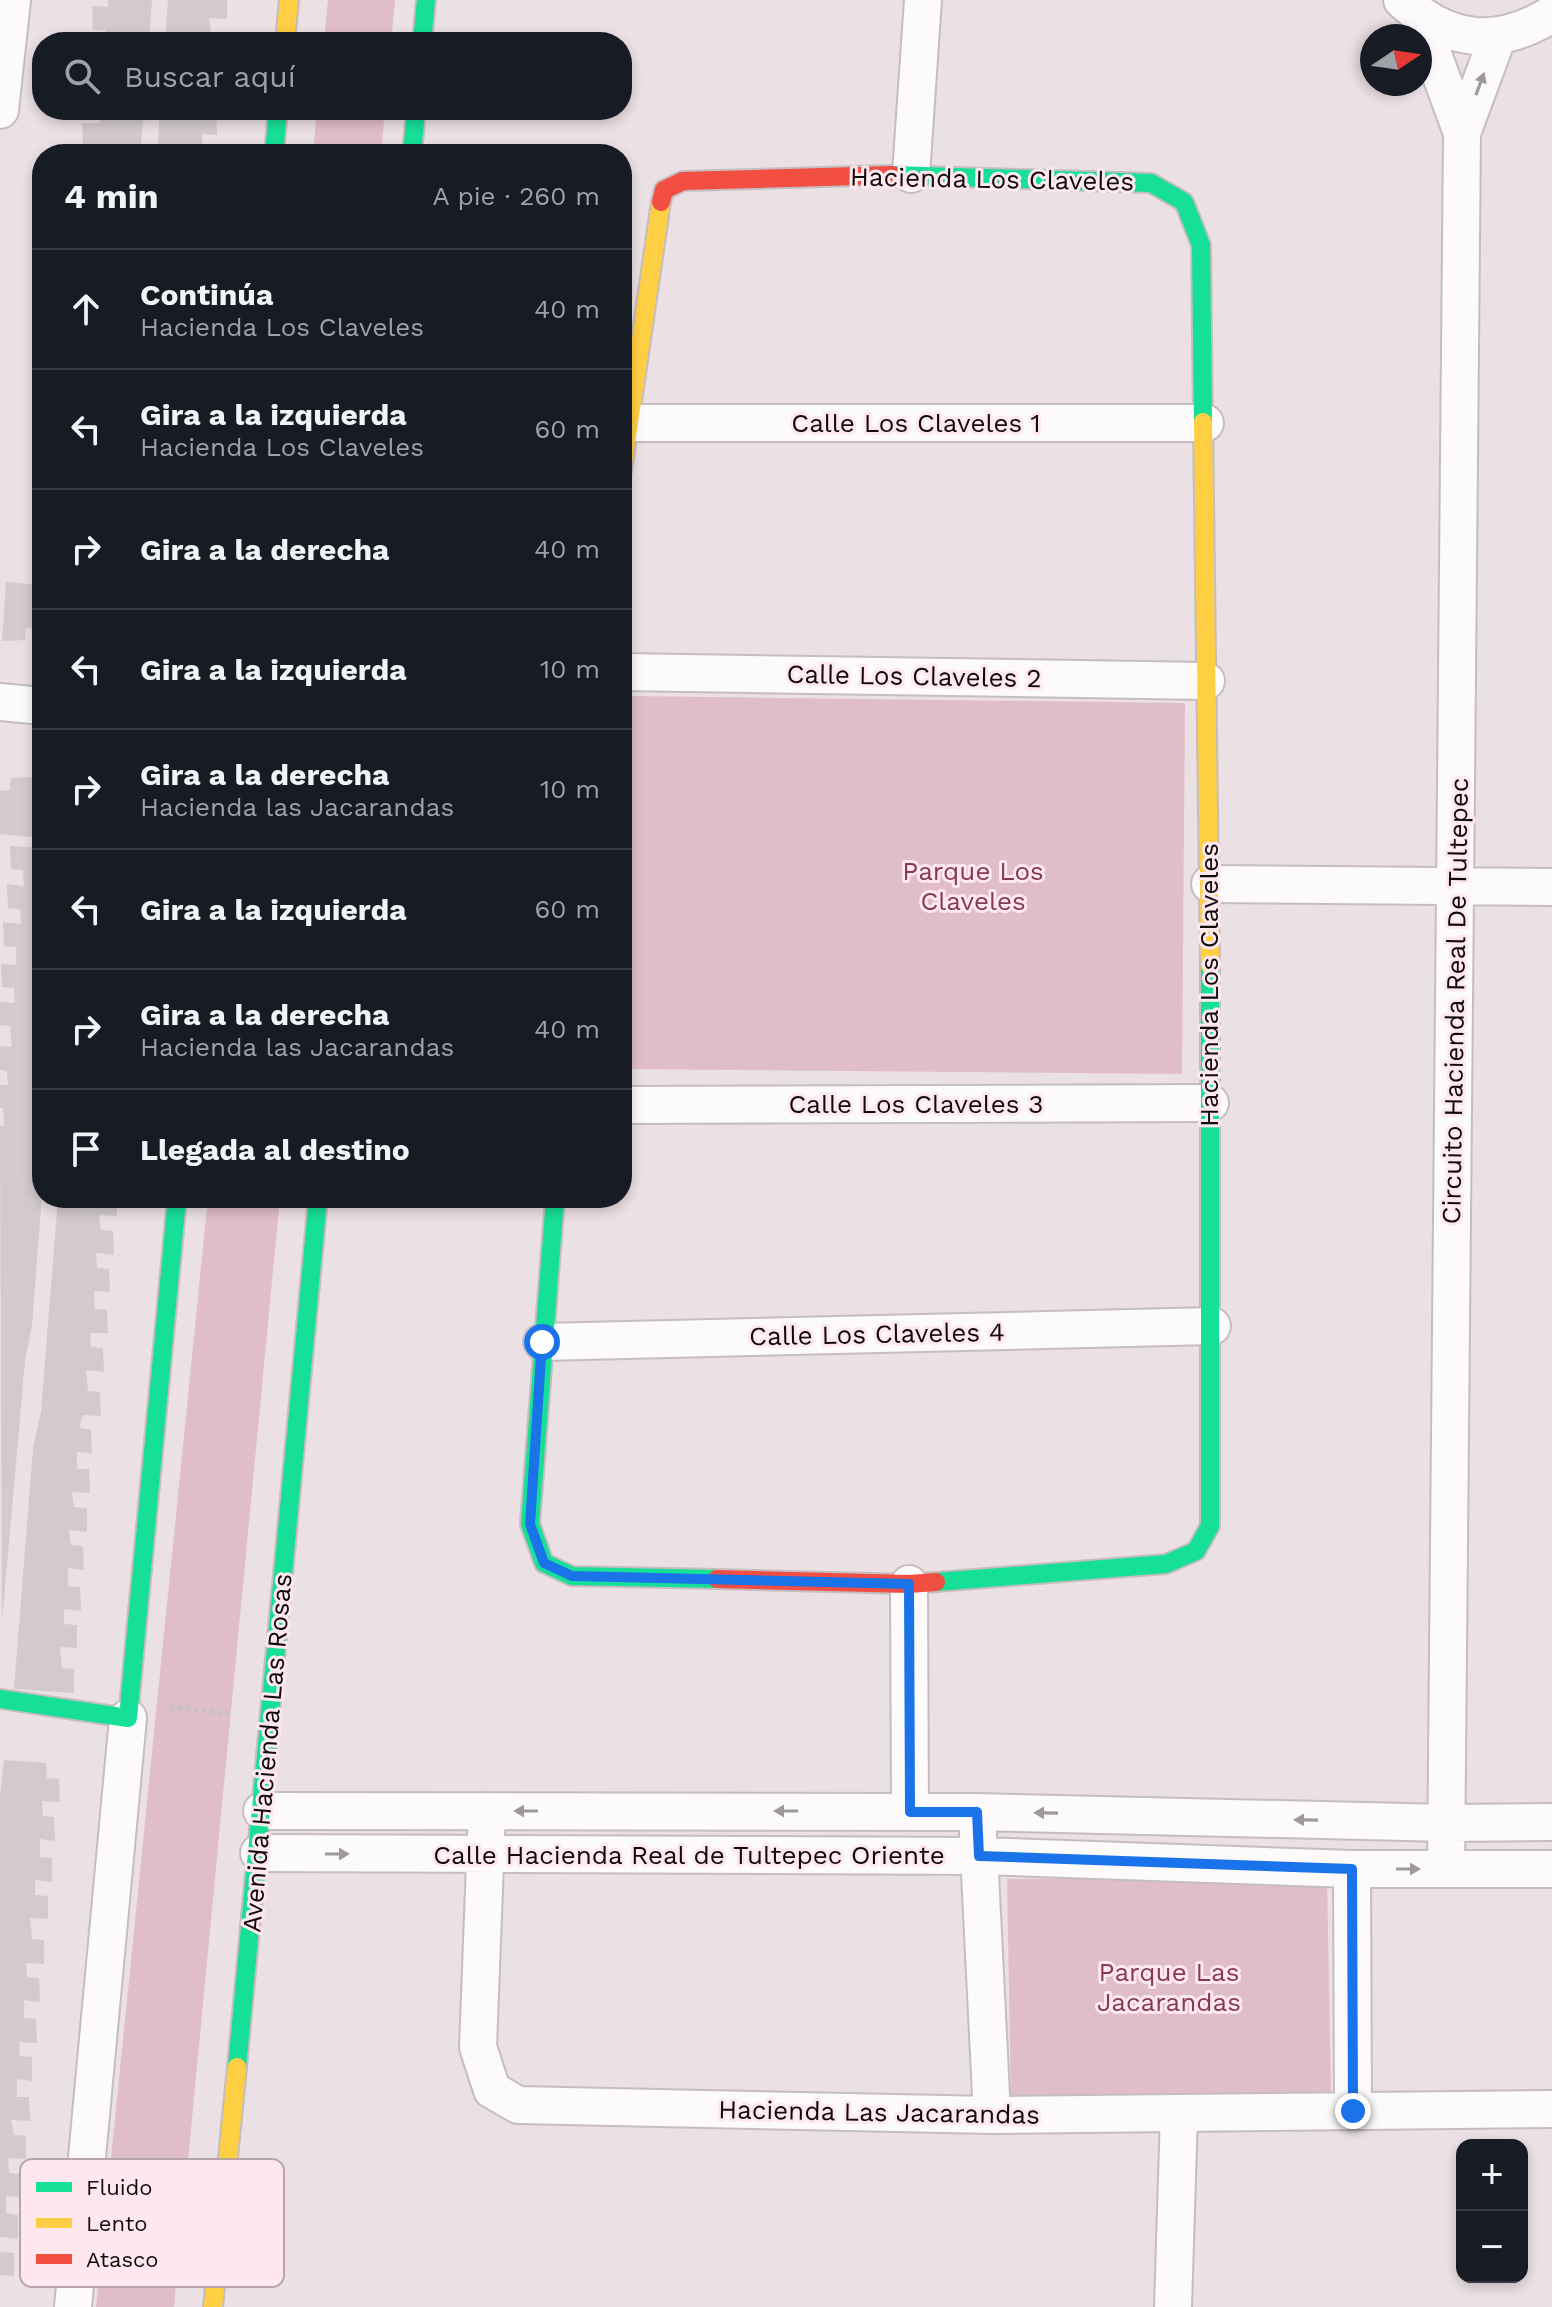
<!DOCTYPE html>
<html lang="es">
<head>
<meta charset="utf-8">
<style>
	body { margin:0; font-family:"Work Sans",sans-serif; background:#20242c; color:#f1f3f6 }
	.controls { position:absolute; right:24px; bottom:24px; display:grid; overflow:hidden; border-radius:16px; box-shadow:0 4px 12px #0003 }
	.controls button { width:72px; height:72px; display:grid; place-items:center; padding:0; border:0; border-bottom:2px solid #363941; background:#171b24; color:#f1f3f6; font:40px sans-serif }
	.compass { position:absolute; left:1360px; top:24px; width:72px; height:72px; border-radius:50%; background:#171b24; box-shadow:0 4px 12px #0003; rotate:77deg }
	.stop { position:absolute; width:24px; height:24px; margin:-18px; border:6px solid #1a73e8; border-radius:50%; background:#fff }
	.stop.end { background:#1a73e8; border-color:#fff; box-shadow:0 2px 8px #0008 }
	.list { margin:0; padding:0; list-style:none }
	h2 { display:flex; justify-content:space-between; align-items:center; height:104px; margin:0; padding:0 32px; font-size:34px }
	h2 small { font-size:26px; font-weight:400; color:#9ea1a6 }
	.list li { display:grid; grid-template-columns:52px 1fr auto; gap:24px; align-items:center; box-sizing:border-box; height:120px; padding:0 32px; border-top:2px solid #363941 }
	.list b { display:block; font-size:30px; white-space:nowrap }
	.list p { margin:0; font-size:26px; white-space:nowrap; color:#9ea1a6 }
	.list em { font-size:26px; font-style:normal; color:#9ea1a6 }
	.icon { flex:none; width:44px; height:44px; fill:none; stroke:currentColor; stroke-width:2; stroke-linecap:round; stroke-linejoin:round }
	.map { position:relative; flex:none; width:1552px; height:2307px; overflow:hidden }
	.search { position:absolute; background:#171b24; box-shadow:0 4px 12px #0003; left:32px; top:32px; width:600px; height:88px; display:flex; align-items:center; gap:20px; box-sizing:border-box; padding:0 28px; border-radius:32px; color:#9ea1a6; font-size:30px }
	.panel { position:absolute; background:#171b24; box-shadow:0 4px 12px #0003; left:32px; top:144px; width:600px; height:1064px; border-radius:32px }
	.map>svg:first-child { display:block }
	.green { fill:#e0bec8 }
	.building { fill:#d3cacd }
	.lines { fill:none; stroke-linecap:round; stroke-linejoin:round }
	.street-casing { stroke:#c5bdbf; stroke-width:40 }
	.fast-casing { stroke:#c5bdbf; stroke-width:22 }
	.slow-casing { stroke:#c5bdbf; stroke-width:22 }
	.jam-casing { stroke:#c5bdbf; stroke-width:22 }
	.path { stroke:#c5c2c3; stroke-width:5; stroke-dasharray:4 4; stroke-linecap:butt }
	.street { stroke:#fcfafb; stroke-width:36 }
	.fast { stroke:#16e098; stroke-width:18 }
	.slow { stroke:#ffcf43; stroke-width:18 }
	.jam { stroke:#f24e42; stroke-width:18 }
	.oneway { fill:#9e9a9b }
	.route { stroke:#1a73e8; stroke-width:10 }
	.labels { text-anchor:middle; dominant-baseline:central; stroke-width:6; stroke-linejoin:round; paint-order:stroke }
	.street-label { font-size:26px; fill:#100a0c; stroke:#fee8ee }
	.park-label { font-size:26px; fill:#863955; stroke:#fee8ee }
	.key { fill:#fee8ee; stroke:#b7a5aa; stroke-width:2 }
	.key-label { font-size:22px; fill:#100a0c }
</style>
</head>
<body>
<div class="map">
<svg width="1552" height="2307" viewBox="0 0 1552 2307">
	<rect width="100%" height="100%" fill="#ebe0e3"/>
	<!-- green -->
	<path class="green" d="M328,0H395L391,42H324Z
		M317,110H385L381,154H313Z
		M630,696L1185,703L1182,1074L622,1069V797Z
		M208,1198H280L174,2307H96Z
		M1327,1875L1331,2094L1011,2099L1007,1879Z"/>
	<!-- building -->
	<path class="building" d="M108,0H152L149,42H106L105,30H93L92,6L108,7Z
		M168,0H227V19L209,18L211,32L223,33V42H165Z
		M99,110H144L140,154H96L95,147L83,146L82,123H100Z
		M160,110L216,112L217,135L202,134L203,154H157Z
		M6,582L42,585V627L26,628L25,640L2,641Z
		M34,777L33,795H42V838L0,834V791L10,790L11,778Z
		M10,846L42,848V1195L32,1325L25,1361L2,1622L0,1126H4L3,1108H0V1085H8L7,1071L0,1070V1046L12,1047L10,1026L0,1025V1002L15,1003L14,988L2,987L1,964L16,965V947L4,946L3,922L21,924L20,909L8,908L7,884L24,886L23,870L11,869Z
		M58,1198H116L117,1216L99,1215L101,1230L113,1231L114,1255L96,1253L97,1268L109,1269L110,1292L94,1291L95,1309L107,1310L108,1333H90L91,1347L103,1348L104,1372L86,1370L88,1391L100,1392L101,1416L83,1415L79,1428L91,1430L92,1453L77,1452V1469H89L90,1493L72,1492L74,1507L87,1508V1532L69,1530L71,1545L83,1546L84,1570L68,1568V1586L80,1587L81,1611L64,1609V1624L77,1625V1648L60,1647L62,1668L74,1669V1693L14,1689L33,1448L41,1412Z
		M4,1760L46,1763L47,1778L59,1779L60,1802L42,1801L43,1816L54,1817L55,1841L40,1839V1857L52,1858V1882L35,1880V1895L48,1896V1919L30,1918L32,1939L44,1940V1964L26,1963L27,1977L39,1978L40,2002L24,2000V2018L36,2019L37,2043L19,2042L20,2056L32,2057V2081L17,2079V2097H29L30,2121L11,2120L14,2135L26,2136V2159L8,2158L9,2173L21,2174V2197L6,2196V2213L18,2215V2239L0,2237V1795Z
		M0,2252L14,2253V2276L0,2275Z"/>
	<g class="lines">
		<defs>
			<path id="street" d="M1402,0C1449,43 1498,48 1552,14
				M1419,16L1462,133
				M0,110L12,0
				M911,174L923,0
				M627,423H1205
				M622,672L1206,681
				M0,702L42,706
				M1210,884L1552,887
				M622,1105L1210,1103
				M542,1342L1212,1326
				M909,1584L910,1812
				M262,1811L977,1812L1447,1823L1552,1822
				M487,1811L478,2047L492,2090L518,2105L992,2115L1552,2109
				M978,1833L992,2115
				M259,1853L979,1856L1352,1869H1552
				M1352,1869L1353,2111
				M1446,1869L1462,133L1498,36
				M73,2307L128,1718
				M1173,2307L1179,2114"/>
			<path id="fast" d="M422,42L426,0
				M274,154L278,110
				M412,154L416,110
				M892,175L1151,183L1184,202L1201,245L1203,422
				M555,1198L530,1524L544,1563L572,1576L717,1579
				M936,1582L1166,1564L1196,1551L1210,1526V966
				M0,1699L128,1718L177,1198
				M237,2067L318,1198"/>
			<path id="slow" d="M285,42L289,0
				M1203,422L1210,966
				M622,470L661,202
				M213,2307L237,2067"/>
			<path id="jam" d="M661,202L664,190L683,181L892,175
				M717,1579L909,1584L936,1582"/>
		</defs>
		<!-- street casing -->
		<use href="#street" class="street-casing"/>
		<!-- fast casing -->
		<use href="#fast" class="fast-casing"/>
		<!-- slow casing -->
		<use href="#slow" class="slow-casing"/>
		<!-- jam casing -->
		<use href="#jam" class="jam-casing"/>
		<!-- path -->
		<path class="path" d="M170,1707L232,1714"/>
		<!-- street -->
		<use href="#street" class="street"/>
		<!-- fast -->
		<use href="#fast" class="fast"/>
		<!-- slow -->
		<use href="#slow" class="slow"/>
		<!-- jam -->
		<use href="#jam" class="jam"/>
	</g>
	<!-- one-way arrows -->
	<defs><path id="oneway-solid" d="M-6-.8H1V-3.2L6.5 0L1 3.2V.8H-6Z" transform="scale(2)"/></defs>
	<g class="oneway">
		<use href="#oneway-solid" transform="translate(1480 84) rotate(-70)"/>
		<use href="#oneway-solid" transform="translate(526 1811) rotate(-180)"/>
		<use href="#oneway-solid" transform="translate(786 1811) rotate(-180)"/>
		<use href="#oneway-solid" transform="translate(1046 1813) rotate(-179)"/>
		<use href="#oneway-solid" transform="translate(1306 1820) rotate(-179)"/>
		<use href="#oneway-solid" transform="translate(337 1854)"/>
		<use href="#oneway-solid" transform="translate(1408 1869)"/>
	</g>
	<g class="lines">
		<!-- route -->
		<path class="route" d="M542,1342L530,1524L544,1563L572,1576L909,1584L910,1812H977L979,1856L1352,1869L1353,2111"/>
	</g>
	<g class="labels">
		<!-- street labels -->
		<g class="street-label">
			<text transform="translate(992 179) rotate(1)">Hacienda Los Claveles</text>
			<text x="916" y="423">Calle Los Claveles 1</text>
			<text transform="translate(914 676) rotate(1)">Calle Los Claveles 2</text>
			<text transform="translate(1209 985) rotate(-90)">Hacienda Los Claveles</text>
			<text transform="translate(1455 1001) rotate(-89)">Circuito Hacienda Real De Tultepec</text>
			<text x="916" y="1104">Calle Los Claveles 3</text>
			<text transform="translate(877 1334) rotate(-1)">Calle Los Claveles 4</text>
			<text transform="translate(267 1753) rotate(-85)">Avenida Hacienda Las Rosas</text>
			<text x="689" y="1855">Calle Hacienda Real de Tultepec Oriente</text>
			<text transform="translate(879 2112) rotate(1)">Hacienda Las Jacarandas</text>
		</g>
		<!-- park labels -->
		<g class="park-label">
			<text x="973" y="871">Parque Los<tspan x="973" dy="30">Claveles</tspan></text>
			<text x="1169" y="1972">Parque Las<tspan x="1169" dy="30">Jacarandas</tspan></text>
		</g>
	</g>
	<!-- legend -->
	<rect x="20" y="2159" width="264" height="128" rx="12" class="key"/>
	<rect x="36" y="2182" width="36" height="10" fill="#16e098"/>
	<rect x="36" y="2218" width="36" height="10" fill="#ffcf43"/>
	<rect x="36" y="2254" width="36" height="10" fill="#f24e42"/>
	<g class="key-label">
		<text x="86" y="2195">Fluido</text>
		<text x="86" y="2231">Lento</text>
		<text x="86" y="2267">Atasco</text>
	</g>
</svg>
<div class="controls">
<button>+</button>
<button>−</button>
</div>
<svg class="compass" viewBox="-18 -18 36 36"><path d="M0-13l5 13h-10z" fill="#e53935"/><path d="M0 13l5-13h-10z" fill="#9ea1a6"/></svg>
<div class="stop" style="left:542px;top:1342px"></div>
<div class="stop end" style="left:1353px;top:2111px"></div>
<div class="search"><svg class="icon" aria-label="search" viewBox="0 0 24 24"><circle cx="10" cy="10" r="6"/><path d="M15 15l6 6"/></svg>Buscar aquí</div>
<section class="panel">
<h2>4 min<small>A pie · 260 m</small></h2>
<ul class="list">
<li><svg class="icon" aria-label="ahead" viewBox="0 0 24 24"><path d="M12 20V5M6 11l6-6 6 6"/></svg><div><b>Continúa</b><p>Hacienda Los Claveles</p></div><em>40 m</em></li>
<li><svg class="icon" aria-label="left" viewBox="0 0 24 24"><path d="M17 20v-9H6M10 6l-5 5 5 5"/></svg><div><b>Gira a la izquierda</b><p>Hacienda Los Claveles</p></div><em>60 m</em></li>
<li><svg class="icon" aria-label="right" viewBox="0 0 24 24"><path d="M7 20v-9h11M14 6l5 5-5 5"/></svg><div><b>Gira a la derecha</b></div><em>40 m</em></li>
<li><svg class="icon" aria-label="left" viewBox="0 0 24 24"><path d="M17 20v-9H6M10 6l-5 5 5 5"/></svg><div><b>Gira a la izquierda</b></div><em>10 m</em></li>
<li><svg class="icon" aria-label="right" viewBox="0 0 24 24"><path d="M7 20v-9h11M14 6l5 5-5 5"/></svg><div><b>Gira a la derecha</b><p>Hacienda las Jacarandas</p></div><em>10 m</em></li>
<li><svg class="icon" aria-label="left" viewBox="0 0 24 24"><path d="M17 20v-9H6M10 6l-5 5 5 5"/></svg><div><b>Gira a la izquierda</b></div><em>60 m</em></li>
<li><svg class="icon" aria-label="right" viewBox="0 0 24 24"><path d="M7 20v-9h11M14 6l5 5-5 5"/></svg><div><b>Gira a la derecha</b><p>Hacienda las Jacarandas</p></div><em>40 m</em></li>
<li><svg class="icon" aria-label="arrive" viewBox="0 0 24 24"><path d="M6 21V4h12l-3 4 3 4H6"/></svg><div><b>Llegada al destino</b></div></li>
</ul>
</section>
</div>
</body>
</html>
